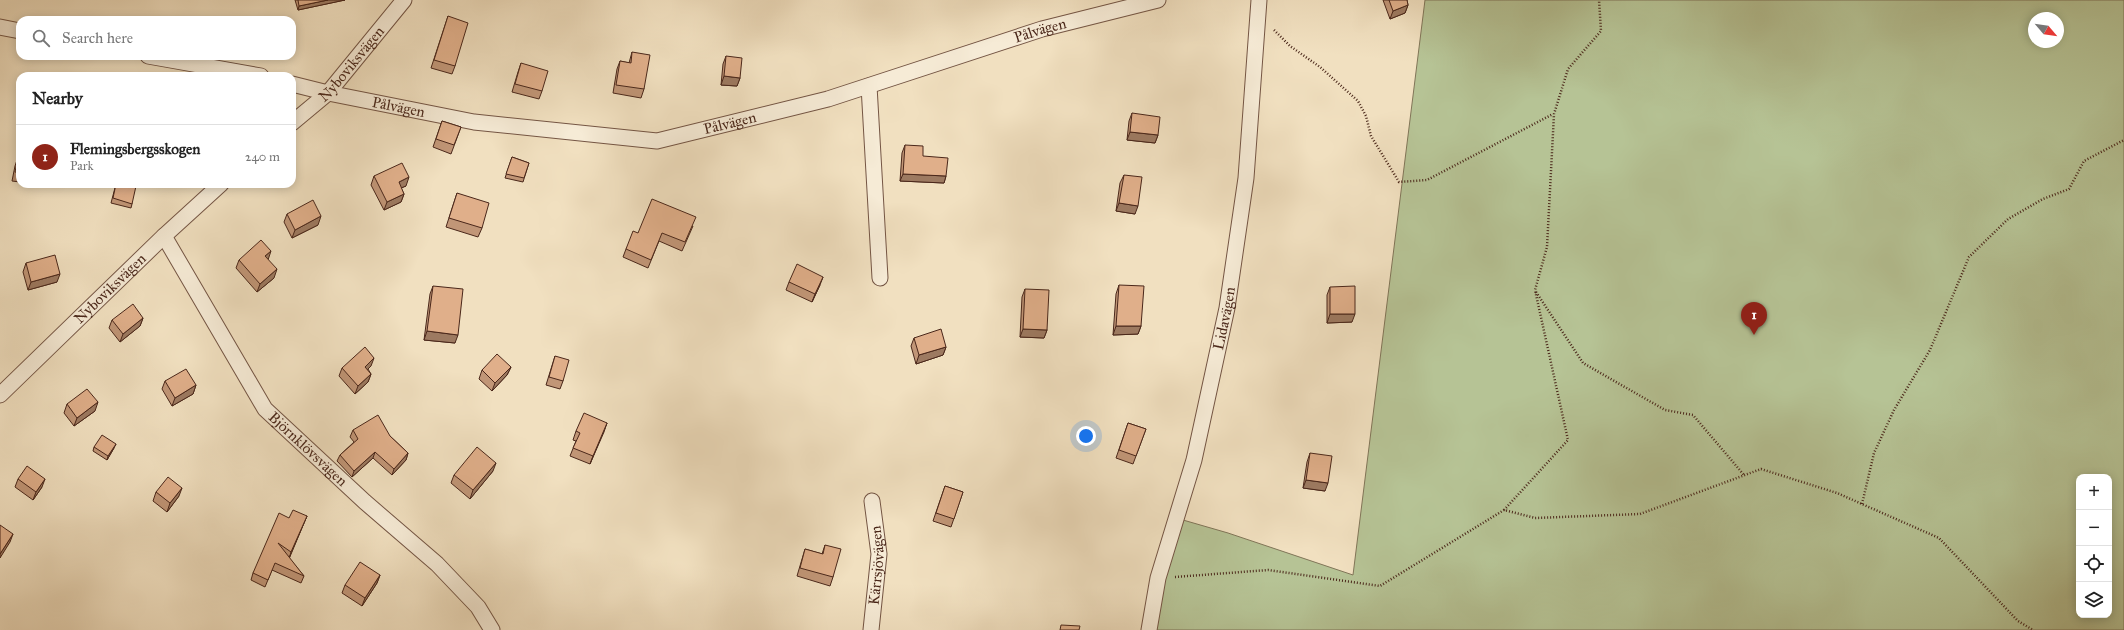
<!DOCTYPE html>
<html lang="en">
<head>
<meta charset="utf-8">
<style>
	body { margin:0; font-family:"IM FELL Great Primer",serif; background:#f6f6f6; color:#222 }
	.controls { position:absolute; right:12px; bottom:12px; display:grid; overflow:hidden; border-radius:8px; box-shadow:0 2px 10px #0003 }
	.controls button { width:36px; height:36px; display:grid; place-items:center; padding:0; border:0; border-bottom:1px solid #e0e0e0; background:#fff; color:#222; font:20px sans-serif }
	.compass { position:absolute; left:2028px; top:12px; width:36px; height:36px; border-radius:50%; background:#fff; box-shadow:0 2px 10px #0003; rotate:119deg }
	.you { position:absolute; left:1086px; top:436px; width:14px; height:14px; margin:-10px; border:3px solid #fff; border-radius:50%; background:#1a73e8; box-shadow:0 0 0 6px #1a73e833 }
	.badge { display:grid; place-items:center; width:26px; height:26px; border-radius:50%; background:#8f2418; color:#fff; font-size:13px; font-weight:700 }
	.pin { position:absolute; translate:-50% -33px; filter:drop-shadow(0 1px 2px #0008) }
	.pin::after { content:''; position:absolute; top:21px; width:14px; height:12px; background:inherit; clip-path:polygon(0 0,100% 0,50% 100%) }
	.list { margin:0; padding:0; list-style:none }
	h2 { display:flex; justify-content:space-between; align-items:center; height:52px; margin:0; padding:0 16px; font-size:17px }
	h2 small { font-size:13px; font-weight:400; color:#767676 }
	.list li { display:grid; grid-template-columns:26px 1fr auto; gap:12px; align-items:center; box-sizing:border-box; height:64px; padding:0 16px; border-top:1px solid #e0e0e0 }
	.list b { display:block; font-size:15px; white-space:nowrap }
	.list p { margin:0; font-size:13px; white-space:nowrap; color:#767676 }
	.list em { font-size:13px; font-style:normal; color:#767676 }
	.icon { flex:none; width:22px; height:22px; fill:none; stroke:currentColor; stroke-width:2; stroke-linecap:round; stroke-linejoin:round }
	.map { position:relative; flex:none; width:2124px; height:630px; overflow:hidden }
	.search { position:absolute; background:#fff; box-shadow:0 2px 10px #0003; left:16px; top:16px; width:280px; height:44px; display:flex; align-items:center; gap:10px; box-sizing:border-box; padding:0 14px; border-radius:12px; color:#767676; font-size:15px }
	.panel { position:absolute; background:#fff; box-shadow:0 2px 10px #0003; left:16px; top:72px; width:280px; height:116px; border-radius:12px }
	.map>svg:first-child { display:block }
	.green { fill:#b6c395; stroke:#807558; fill-rule:evenodd }
	.lines { fill:none; stroke-linecap:round; stroke-linejoin:round }
	.street-casing { stroke:#745544; stroke-width:17 }
	.path { stroke:#4a271a; stroke-width:2.5; stroke-dasharray:1 2; stroke-linecap:butt }
	.street { stroke:#f6ebd6; stroke-width:15 }
	.wall { fill:#c19677; stroke:#4a271a }
	.shaded-wall { fill:#9d7a61; stroke:#4a271a }
	.building { fill:#e0af8a; stroke:#4a271a }
	.labels { text-anchor:middle; dominant-baseline:central; stroke-width:3; stroke-linejoin:round; paint-order:stroke }
	.street-label { font-size:15px; fill:#4a271a; stroke:#f6ebd6 }
</style>
</head>
<body>
<div class="map">
<svg width="2124" height="630" viewBox="0 0 2124 630">
	<rect width="100%" height="100%" fill="#f1e0c0"/>
	<filter id="stains"><feTurbulence type="fractalNoise" baseFrequency=".005" numOctaves="4"/><feColorMatrix values="0 0 0 0 .2 0 0 0 0 .09 0 0 0 0 .02 0 0 0 .5 -.17"/></filter>
	<radialGradient id="worn" r=".72"><stop offset=".6" stop-color="#630" stop-opacity="0"/><stop offset="1" stop-color="#630" stop-opacity=".3"/></radialGradient>
	<!-- green -->
	<path class="green" d="M1425,0H2124V630H1150L1183,520L1228,533L1353,575ZM2034,18H2058V42H2034ZM2079,477H2109V615H2079Z"/>
	<g class="lines">
		<defs>
			<g id="street">
				<path d="M0,27L20,31"/>
				<path d="M148,56L261,76"/>
				<path id="s1" d="M292,84L328,93L474,122L657,141L828,99L1042,29L1158,0"/>
				<path d="M869,86L880,278"/>
				<path id="s2" d="M292,123L328,93L404,0"/>
				<path id="s3" d="M164,236L265,409L365,502L437,564L478,607L492,630"/>
				<path id="s4" d="M0,395L164,236L221,184"/>
				<path id="s5" d="M871,630L879,554L872,501"/>
				<path id="s6" d="M1149,630L1158,578L1194,460L1227,308L1246,178L1259,0"/>
			</g>
		</defs>
		<!-- street casing -->
		<use href="#street" class="street-casing"/>
		<!-- path -->
		<path class="path" d="M1274,30L1290,46L1320,67L1358,101L1366,116L1371,136L1399,182L1427,180L1553,114
			M1536,292L1583,363L1665,410L1693,415L1744,475
			M1862,504L1874,453L1894,410L1930,350L1969,257L2008,219L2043,199L2069,189L2084,161L2124,140
			M1504,510L1568,440L1535,290L1547,247L1554,114L1568,69L1601,31L1599,0
			M1175,577L1268,570L1380,586L1504,510L1535,518L1640,514L1761,469L1837,493L1939,538L2018,621L2033,630"/>
		<!-- street -->
		<use href="#street" class="street"/>
	</g>
	<!-- wall -->
	<path class="wall" d="M295,0H345L298,10Z
		M1383,0H1407L1408,5L1405,13L1390,19Z
		M448,16L455,66L452,74L431,68Z
		M632,52L644,89L641,98L613,93L617,69L620,61L629,63Z
		M726,56L740,78L737,86L721,85L723,64Z
		M521,63L542,91L539,99L512,92L518,72Z
		M1132,113L1158,135L1155,143L1127,140L1129,121Z
		M442,121L461,127L451,154L433,147Z
		M905,145L946,176L944,183L900,181L902,153Z
		M18,157H20V182L12,181L15,166Z
		M512,157L529,163L523,182L505,178Z
		M1124,175L1135,214L1116,211L1120,183Z
		M374,176L406,186L401,188L404,194L401,202L384,210L371,185Z
		M116,184H128L132,204L131,208L111,203Z
		M457,193L482,228L478,237L446,227Z
		M287,214L318,225L292,238L284,222Z
		M693,226L682,251L659,241L648,268L623,257L626,249L638,233Z
		M239,260L274,278L257,292L236,268Z
		M26,263L57,282L28,290L23,272Z
		M789,282L820,285L812,302L786,290Z
		M1119,285L1141,326L1138,334L1113,335L1116,294Z
		M433,286L455,343L424,340L430,294Z
		M1330,287L1352,322L1327,323V295Z
		M1025,289L1047,330L1044,338L1020,337L1022,297Z
		M143,318L140,326L120,342L109,328L112,320Z
		M914,338L946,347L943,355L916,364L911,346Z
		M555,356L563,381L560,389L546,385Z
		M371,366L368,369L371,374L368,382L355,394L339,376L342,368Z
		M511,367L507,375L492,391L479,379L482,370Z
		M165,381L196,385L193,394L172,406L162,389Z
		M67,404L95,411L74,426L64,413Z
		M607,423L590,464L570,456L576,441L573,440L576,431Z
		M1128,423L1146,429L1133,464L1116,458Z
		M353,430L390,436L408,453L406,460L392,475L373,458L352,477L337,461L340,455L354,442L350,437Z
		M94,447L114,448L107,460L93,451Z
		M1310,453L1325,491L1303,488L1307,462Z
		M493,471L470,499L451,483L454,475Z
		M18,479L42,487L33,500L15,487Z
		M945,486L963,492L951,527L933,521Z
		M156,492L179,496L167,512L153,501Z
		M307,516L289,558L304,576L301,583L272,570L265,587L251,580L253,573L289,518Z
		M825,545L833,577L830,586L797,576L805,549L822,554Z
		M380,575L377,583L362,606L342,593L345,585Z"/>
	<!-- shaded-wall -->
	<path class="shaded-wall" d="M328,0H345L298,10L299,6Z
		M1408,5L1405,13L1390,19L1393,11Z
		M724,76L740,78L737,86L721,85Z
		M1130,132L1158,135L1155,143L1127,140Z
		M903,174L946,176L944,183L900,181Z
		M409,177L406,186L396,190L399,182Z
		M404,194L401,202L384,210L387,202Z
		M1119,203L1138,206L1135,214L1116,211Z
		M321,216L318,225L292,238L295,230Z
		M271,251L268,260L265,256Z
		M277,269L274,278L257,292L260,284Z
		M60,274L57,282L28,290L31,282Z
		M823,277L820,285L812,302L815,294Z
		M1330,314H1355L1352,322L1327,323Z
		M143,318L140,326L120,342L123,334Z
		M1116,326H1141L1138,334L1113,335Z
		M1023,329L1047,330L1044,338L1020,337Z
		M427,331L458,335L455,343L424,340Z
		M946,347L943,355L916,364L919,355Z
		M374,358L371,366L362,375L365,367Z
		M511,367L507,375L492,391L495,383Z
		M371,374L368,382L355,394L358,386Z
		M196,385L193,394L172,406L175,398Z
		M98,402L95,411L74,426L77,418Z
		M607,423L604,432L590,464L593,456Z
		M116,444L114,448L107,460L108,456Z
		M375,452L373,458L352,477L354,471Z
		M408,453L406,460L392,475L394,469Z
		M496,463L493,471L470,499L473,490Z
		M45,479L42,487L33,500L36,492Z
		M1306,480L1328,483L1325,491L1303,488Z
		M182,488L179,496L167,512L170,503Z
		M307,516L304,523L289,559L291,552Z
		M13,534L10,542L0,558V554Z
		M380,575L377,583L362,606L365,598Z"/>
	<!-- building -->
	<path class="building" d="M298,0H328L299,6Z
		M1389,0H1407L1408,5L1393,11Z
		M448,16L468,23L455,66L434,60Z
		M632,52L650,55L644,89L616,85L620,61L631,63Z
		M726,56L742,58L740,78L724,76Z
		M521,63L548,71L542,91L515,84Z
		M1132,113L1160,117L1158,135L1130,132Z
		M442,121L461,127L454,145L436,139Z
		M905,145L923,146V156L948,158L946,176L903,174Z
		M18,157H20V173L15,172Z
		M512,157L529,163L524,178L506,174Z
		M402,163L409,177L399,182L404,194L387,202L374,176Z
		M1124,175L1142,177L1138,206L1119,203Z
		M116,184H128L136,186L132,204L113,198Z
		M457,193L489,203L482,228L449,218Z
		M652,199L696,217L685,242L662,233L651,260L626,249L633,231L638,233Z
		M313,200L321,216L295,230L287,214Z
		M261,240L271,251L265,256L277,269L260,284L239,260Z
		M55,255L60,274L31,282L26,263Z
		M797,264L823,277L815,294L789,282Z
		M1119,285L1144,286L1141,326H1116Z
		M433,286L463,289L458,335L427,331Z
		M1355,286V314H1330V287Z
		M1025,289L1049,290L1047,330L1023,329Z
		M133,304L143,318L123,334L112,320Z
		M941,329L946,347L919,355L914,338Z
		M365,347L374,358L365,367L371,374L358,386L342,368Z
		M497,354L511,367L495,383L482,370Z
		M555,356L569,360L563,381L549,377Z
		M186,369L196,385L175,398L165,381Z
		M87,389L98,402L77,418L67,404Z
		M584,413L607,423L593,456L573,448L580,433L576,431Z
		M378,415L390,436L408,453L394,469L375,452L354,471L340,455L358,439L353,430Z
		M1128,423L1146,429L1136,456L1119,450Z
		M102,435L116,444L108,456L94,447Z
		M477,447L496,463L473,490L454,475Z
		M1310,453L1332,456L1328,483L1306,480Z
		M27,466L45,479L36,492L18,479Z
		M168,477L182,488L170,503L156,492Z
		M945,486L963,492L954,519L936,513Z
		M293,510L307,516L291,552L278,543L304,576L275,563L268,580L253,573L279,513L289,518Z
		M0,525L13,534L0,554Z
		M825,545L841,549L833,577L800,568L805,549L823,554Z
		M360,562L380,575L365,598L345,585Z
		M1061,625L1080,626L1079,630H1060Z"/>
	<g class="labels">
		<!-- street labels -->
		<g class="street-label">
			<text stroke="none"><textPath href="#s1" startOffset="769">Pålvägen</textPath></text>
			<text stroke="none"><textPath href="#s2" startOffset="84">Nyboviksvägen</textPath></text>
			<text stroke="none"><textPath href="#s1" startOffset="109">Pålvägen</textPath></text>
			<text stroke="none"><textPath href="#s1" startOffset="445">Pålvägen</textPath></text>
			<text stroke="none"><textPath href="#s4" startOffset="153">Nyboviksvägen</textPath></text>
			<text stroke="none"><textPath href="#s6" startOffset="321">Lidavägen</textPath></text>
			<text stroke="none"><textPath href="#s3" startOffset="259">Björnklövsvägen</textPath></text>
			<text stroke="none"><textPath href="#s5" startOffset="65">Kärrsjövägen</textPath></text>
		</g>
	</g>
	<rect width="100%" height="100%" filter="url(#stains)"/>
	<rect width="100%" height="100%" fill="url(#worn)"/>
</svg>
<div class="controls">
<button>+</button>
<button>−</button>
<button><svg class="icon" aria-label="locate" viewBox="0 0 24 24"><circle cx="12" cy="12" r="6"/><path d="M12 2v4M12 18v4M2 12h4M18 12h4"/></svg></button>
<button><svg class="icon" aria-label="layers" viewBox="0 0 24 24"><path d="M12 4l9 5-9 5-9-5zM3 14l9 5 9-5"/></svg></button>
</div>
<svg class="compass" viewBox="-18 -18 36 36"><path d="M0-13l5 13h-10z" fill="#e53935"/><path d="M0 13l5-13h-10z" fill="#767676"/></svg>
<div class="you"></div>
<div class="pin badge" style="left:1754px;top:335px">1</div>
<div class="search"><svg class="icon" aria-label="search" viewBox="0 0 24 24"><circle cx="10" cy="10" r="6"/><path d="M15 15l6 6"/></svg>Search here</div>
<section class="panel">
<h2>Nearby<small></small></h2>
<ul class="list">
<li><span class="badge">1</span><div><b>Flemingsbergsskogen</b><p>Park</p></div><em>240 m</em></li>
</ul>
</section>
</div>
</body>
</html>
